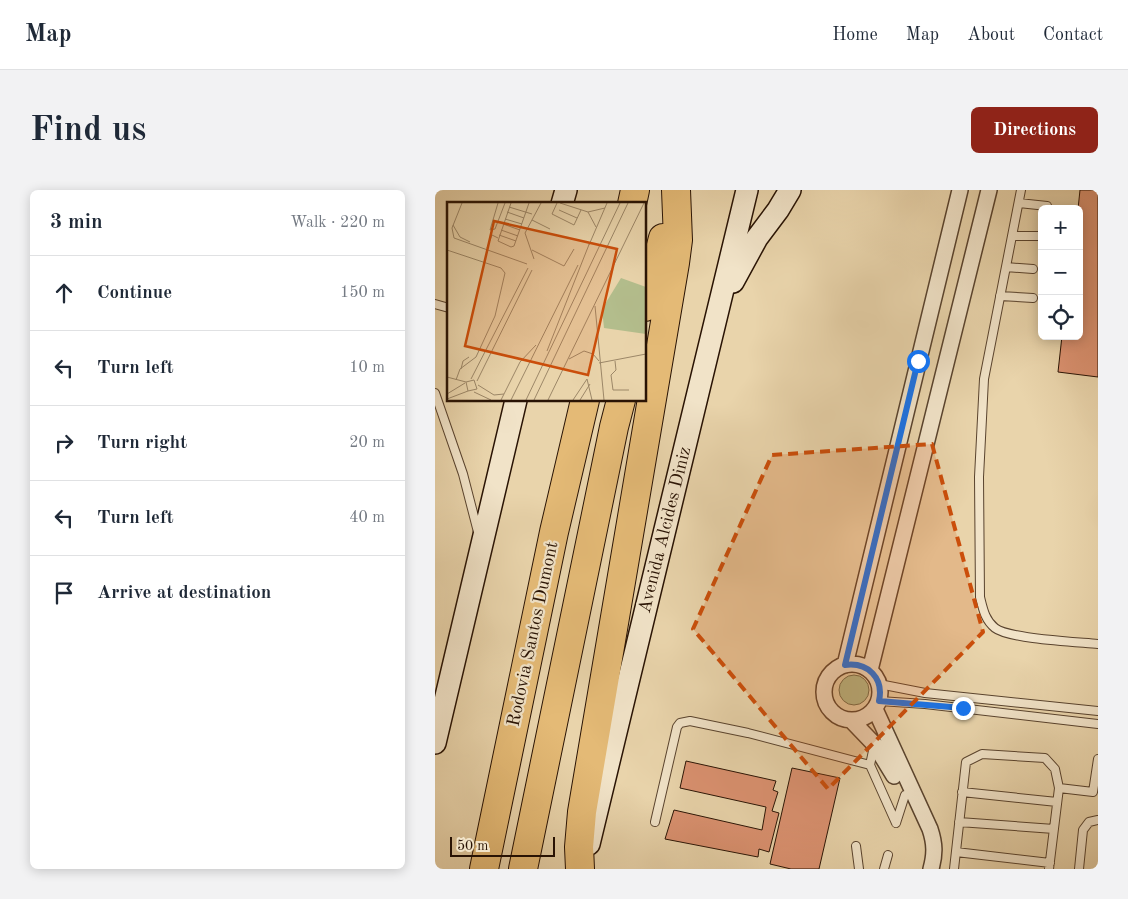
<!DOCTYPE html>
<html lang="en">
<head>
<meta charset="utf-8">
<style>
	body { margin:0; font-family:"Old Standard TT",serif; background:#f2f2f3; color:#1f2937 }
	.controls { position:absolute; right:15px; top:15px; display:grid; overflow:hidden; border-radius:8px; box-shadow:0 2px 12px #0003 }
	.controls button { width:45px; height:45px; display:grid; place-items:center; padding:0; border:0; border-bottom:1px solid #e0e1e3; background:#fff; color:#1f2937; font:25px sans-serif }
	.scale { position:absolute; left:15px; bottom:12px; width:105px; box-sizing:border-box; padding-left:5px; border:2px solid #291304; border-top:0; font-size:14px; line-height:18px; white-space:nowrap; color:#291304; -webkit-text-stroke:4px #f1e3c8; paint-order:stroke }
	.stop { position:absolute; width:15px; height:15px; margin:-11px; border:4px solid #1a73e8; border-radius:50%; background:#fff }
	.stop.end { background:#1a73e8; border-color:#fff; box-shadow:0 1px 5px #0008 }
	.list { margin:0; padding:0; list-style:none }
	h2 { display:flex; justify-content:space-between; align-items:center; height:65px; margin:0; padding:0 20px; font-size:21px }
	h2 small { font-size:16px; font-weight:400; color:#747a83 }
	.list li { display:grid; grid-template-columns:32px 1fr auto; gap:15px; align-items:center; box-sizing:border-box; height:75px; padding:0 20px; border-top:1px solid #e0e1e3 }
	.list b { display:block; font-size:19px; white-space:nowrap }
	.list em { font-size:16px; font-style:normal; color:#747a83 }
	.icon { flex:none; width:28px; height:28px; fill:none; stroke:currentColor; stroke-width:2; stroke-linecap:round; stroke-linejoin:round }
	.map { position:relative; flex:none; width:663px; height:679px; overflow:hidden; border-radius:8px }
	header { display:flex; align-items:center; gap:30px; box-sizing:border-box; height:70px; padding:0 25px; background:#fff; border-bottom:1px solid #e0e1e3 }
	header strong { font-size:24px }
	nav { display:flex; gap:28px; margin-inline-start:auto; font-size:18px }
	.intro { display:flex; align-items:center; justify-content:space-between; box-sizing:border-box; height:120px; padding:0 30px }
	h1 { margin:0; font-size:35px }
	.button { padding:12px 22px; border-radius:8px; background:#8f2418; color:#fff; font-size:18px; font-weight:700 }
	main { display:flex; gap:30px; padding:0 30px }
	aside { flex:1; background:#fff; border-radius:8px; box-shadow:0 2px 12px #0003 }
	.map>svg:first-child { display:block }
	.green { fill:#b3bd8c; stroke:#6e6848 }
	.building { fill:#dc9271; stroke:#291304 }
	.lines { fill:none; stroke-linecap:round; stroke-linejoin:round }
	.lane-casing { stroke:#59432e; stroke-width:10 }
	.street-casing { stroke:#59432e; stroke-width:18 }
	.secondary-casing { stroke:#291304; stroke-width:24 }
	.highway-casing { stroke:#291304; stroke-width:30 }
	.lane { stroke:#f1e3c8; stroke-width:8 }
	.street { stroke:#f1e3c8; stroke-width:15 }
	.secondary { stroke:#f1e3c8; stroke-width:21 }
	.highway { stroke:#e4ba76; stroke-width:28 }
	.route { stroke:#1a73e8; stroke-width:6 }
	.marked { fill:#cb4e0b; fill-opacity:0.2; stroke:#cb4e0b; stroke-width:4; stroke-dasharray:10 6; stroke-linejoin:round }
	.labels { text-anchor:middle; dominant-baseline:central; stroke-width:4.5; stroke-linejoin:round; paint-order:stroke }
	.street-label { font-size:18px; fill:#291304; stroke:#f1e3c8 }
	.inset-road { fill:none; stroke:#9c8768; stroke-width:1 }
	.view { fill:#cb4e0b; fill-opacity:0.15; stroke:#cb4e0b; stroke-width:2.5 }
	.inset-edge { fill:none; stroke:#291304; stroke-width:2.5 }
</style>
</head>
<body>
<header>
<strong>Map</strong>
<nav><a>Home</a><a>Map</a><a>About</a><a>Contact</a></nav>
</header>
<div class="intro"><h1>Find us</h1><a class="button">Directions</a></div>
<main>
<aside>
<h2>3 min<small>Walk · 220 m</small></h2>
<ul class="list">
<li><svg class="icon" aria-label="ahead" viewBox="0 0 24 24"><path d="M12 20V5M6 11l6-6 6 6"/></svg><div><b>Continue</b></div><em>150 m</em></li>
<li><svg class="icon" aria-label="left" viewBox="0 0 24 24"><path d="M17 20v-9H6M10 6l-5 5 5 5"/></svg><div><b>Turn left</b></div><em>10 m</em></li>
<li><svg class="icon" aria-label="right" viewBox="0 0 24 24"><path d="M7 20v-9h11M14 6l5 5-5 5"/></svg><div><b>Turn right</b></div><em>20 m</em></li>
<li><svg class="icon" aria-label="left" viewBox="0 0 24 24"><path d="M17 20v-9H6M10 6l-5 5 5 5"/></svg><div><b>Turn left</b></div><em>40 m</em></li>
<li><svg class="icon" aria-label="arrive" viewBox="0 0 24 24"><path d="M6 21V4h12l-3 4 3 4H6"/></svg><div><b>Arrive at destination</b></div></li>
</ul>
</aside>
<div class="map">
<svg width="663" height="679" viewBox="0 0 663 679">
	<rect width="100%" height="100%" fill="#e9d4ab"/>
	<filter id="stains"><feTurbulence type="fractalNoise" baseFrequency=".004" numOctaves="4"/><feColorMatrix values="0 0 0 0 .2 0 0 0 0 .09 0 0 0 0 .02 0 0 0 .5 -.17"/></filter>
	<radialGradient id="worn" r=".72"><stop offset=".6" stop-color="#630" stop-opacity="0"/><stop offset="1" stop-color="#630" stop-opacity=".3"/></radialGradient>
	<!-- green -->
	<path class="green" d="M404 500a15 15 0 1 1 30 0a15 15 0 1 1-30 0Z"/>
	<!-- building -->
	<path class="building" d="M645,0H663V187L623,182L627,146H644V19H643Z
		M251,571L341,591L338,600L343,602L337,621L344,623L334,662L324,659L323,667L230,649L239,620L327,640L331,617L245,598Z
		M357,578L405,588L384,679H356L335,674Z"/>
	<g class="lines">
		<defs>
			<path id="lane" d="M586,0L549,189L544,287L545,407C548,419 550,430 560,438C574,449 642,452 663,454
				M584,13L612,16
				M577,46H606
				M571,77L598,79
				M565,106L598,108
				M0,114L14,118
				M0,203L28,284L43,342
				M444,494L490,503L663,521
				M444,511L490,514L663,534
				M439,556L435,575L461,633
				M624,598L658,602L663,569
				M527,602L622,612
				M220,632L242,537L245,533L255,531L313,543L435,575
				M524,632L619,639
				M461,633L470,605
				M421,656L424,679
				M521,662L615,673
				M449,679L453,665
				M519,679L531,572L547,564L610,568L620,579L624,598L614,679
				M644,679L648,640L654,632L663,630"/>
			<path id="street" d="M389 502a28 28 0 1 1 56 0a28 28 0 1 1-56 0Z
				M410,475L525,0
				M435,480L554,0
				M440,519L495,639C500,654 500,664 496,679
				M416,530L440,555L459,586"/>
			<path id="secondary" d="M127,14L131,0
				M298,92L322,48L343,20L355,0
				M0,553L81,210
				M154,654L312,0"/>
			<path id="highway" d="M197,14L200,0
				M210,117L228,48
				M49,679L119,342L150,210
				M88,679L179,237L186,210
				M145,679L144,657L147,622L240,73L243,50L241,0"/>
		</defs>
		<!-- lane casing -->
		<use href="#lane" class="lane-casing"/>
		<!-- street casing -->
		<use href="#street" class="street-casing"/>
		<!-- secondary casing -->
		<use href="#secondary" class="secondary-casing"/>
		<!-- highway casing -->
		<use href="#highway" class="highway-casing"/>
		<!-- lane -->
		<use href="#lane" class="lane"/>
		<!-- street -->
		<use href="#street" class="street"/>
		<!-- secondary -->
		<use href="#secondary" class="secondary"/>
		<!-- highway -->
		<use href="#highway" class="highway"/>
	</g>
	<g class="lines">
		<!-- route -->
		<path class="route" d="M483,171L410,475C433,472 449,488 444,511L528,518"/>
	</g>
	<!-- marked area -->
	<path class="marked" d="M497,254L548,442L393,599L258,439L337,265Z"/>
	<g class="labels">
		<!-- street labels -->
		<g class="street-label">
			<text transform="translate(230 340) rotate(-76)">Avenida Alcides Diniz</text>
			<text transform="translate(98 444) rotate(-78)">Rodovia Santos Dumont</text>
		</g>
	</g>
	<!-- overview -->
	<g transform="translate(12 12)">
		<rect width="199" height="199" fill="#e9d4ab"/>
		<path d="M174,76L199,85V132L157,126L155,107Z" fill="#b3bd8c"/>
		<path class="inset-road" d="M15,1L5,26L7,36L80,62M51,1L43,28L48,27L58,1M64,1L51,39L64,45L67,44L82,1M110,1L105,12L127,23L134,8M113,1L141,10L158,6M62,5L85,12M112,8L130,16M60,10L77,16M141,10L149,25M58,17L75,22M85,18L103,27M56,22L73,28M6,23L13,35L23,40M54,28L71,34M52,33L69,39M142,43L160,1M40,46L45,33L51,36M0,48L54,66L58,71L48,114L29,155L13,167L9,178M85,48L117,64L127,47M87,57L78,31L94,1M148,104L157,198M100,149L143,40M122,157L137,149L146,152L152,159M168,159L169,168L164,173L166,188H182M152,161L199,152M14,167L16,159L22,155M0,175L19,180L27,178L30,187L21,189L19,180M24,177L81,66M30,179L85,68M31,183L47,193L57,192M27,190L44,198M0,192L18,181M0,197L21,189M54,198L73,160L89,143M64,198L131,63M79,198L173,1M87,198L181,1M101,198L197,1M126,198L140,177L145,198M133,198L143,182"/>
		<path class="view" d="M47,19L170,47L141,173L18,144Z"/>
		<rect width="199" height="199" class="inset-edge"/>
	</g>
	<rect width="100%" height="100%" filter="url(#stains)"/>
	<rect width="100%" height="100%" fill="url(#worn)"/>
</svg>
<div class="controls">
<button>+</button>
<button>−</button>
<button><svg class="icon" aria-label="locate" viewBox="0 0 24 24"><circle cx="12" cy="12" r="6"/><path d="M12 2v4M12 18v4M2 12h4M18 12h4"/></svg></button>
</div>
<div class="scale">50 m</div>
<div class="stop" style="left:483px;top:171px"></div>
<div class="stop end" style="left:528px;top:518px"></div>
</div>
</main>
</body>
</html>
